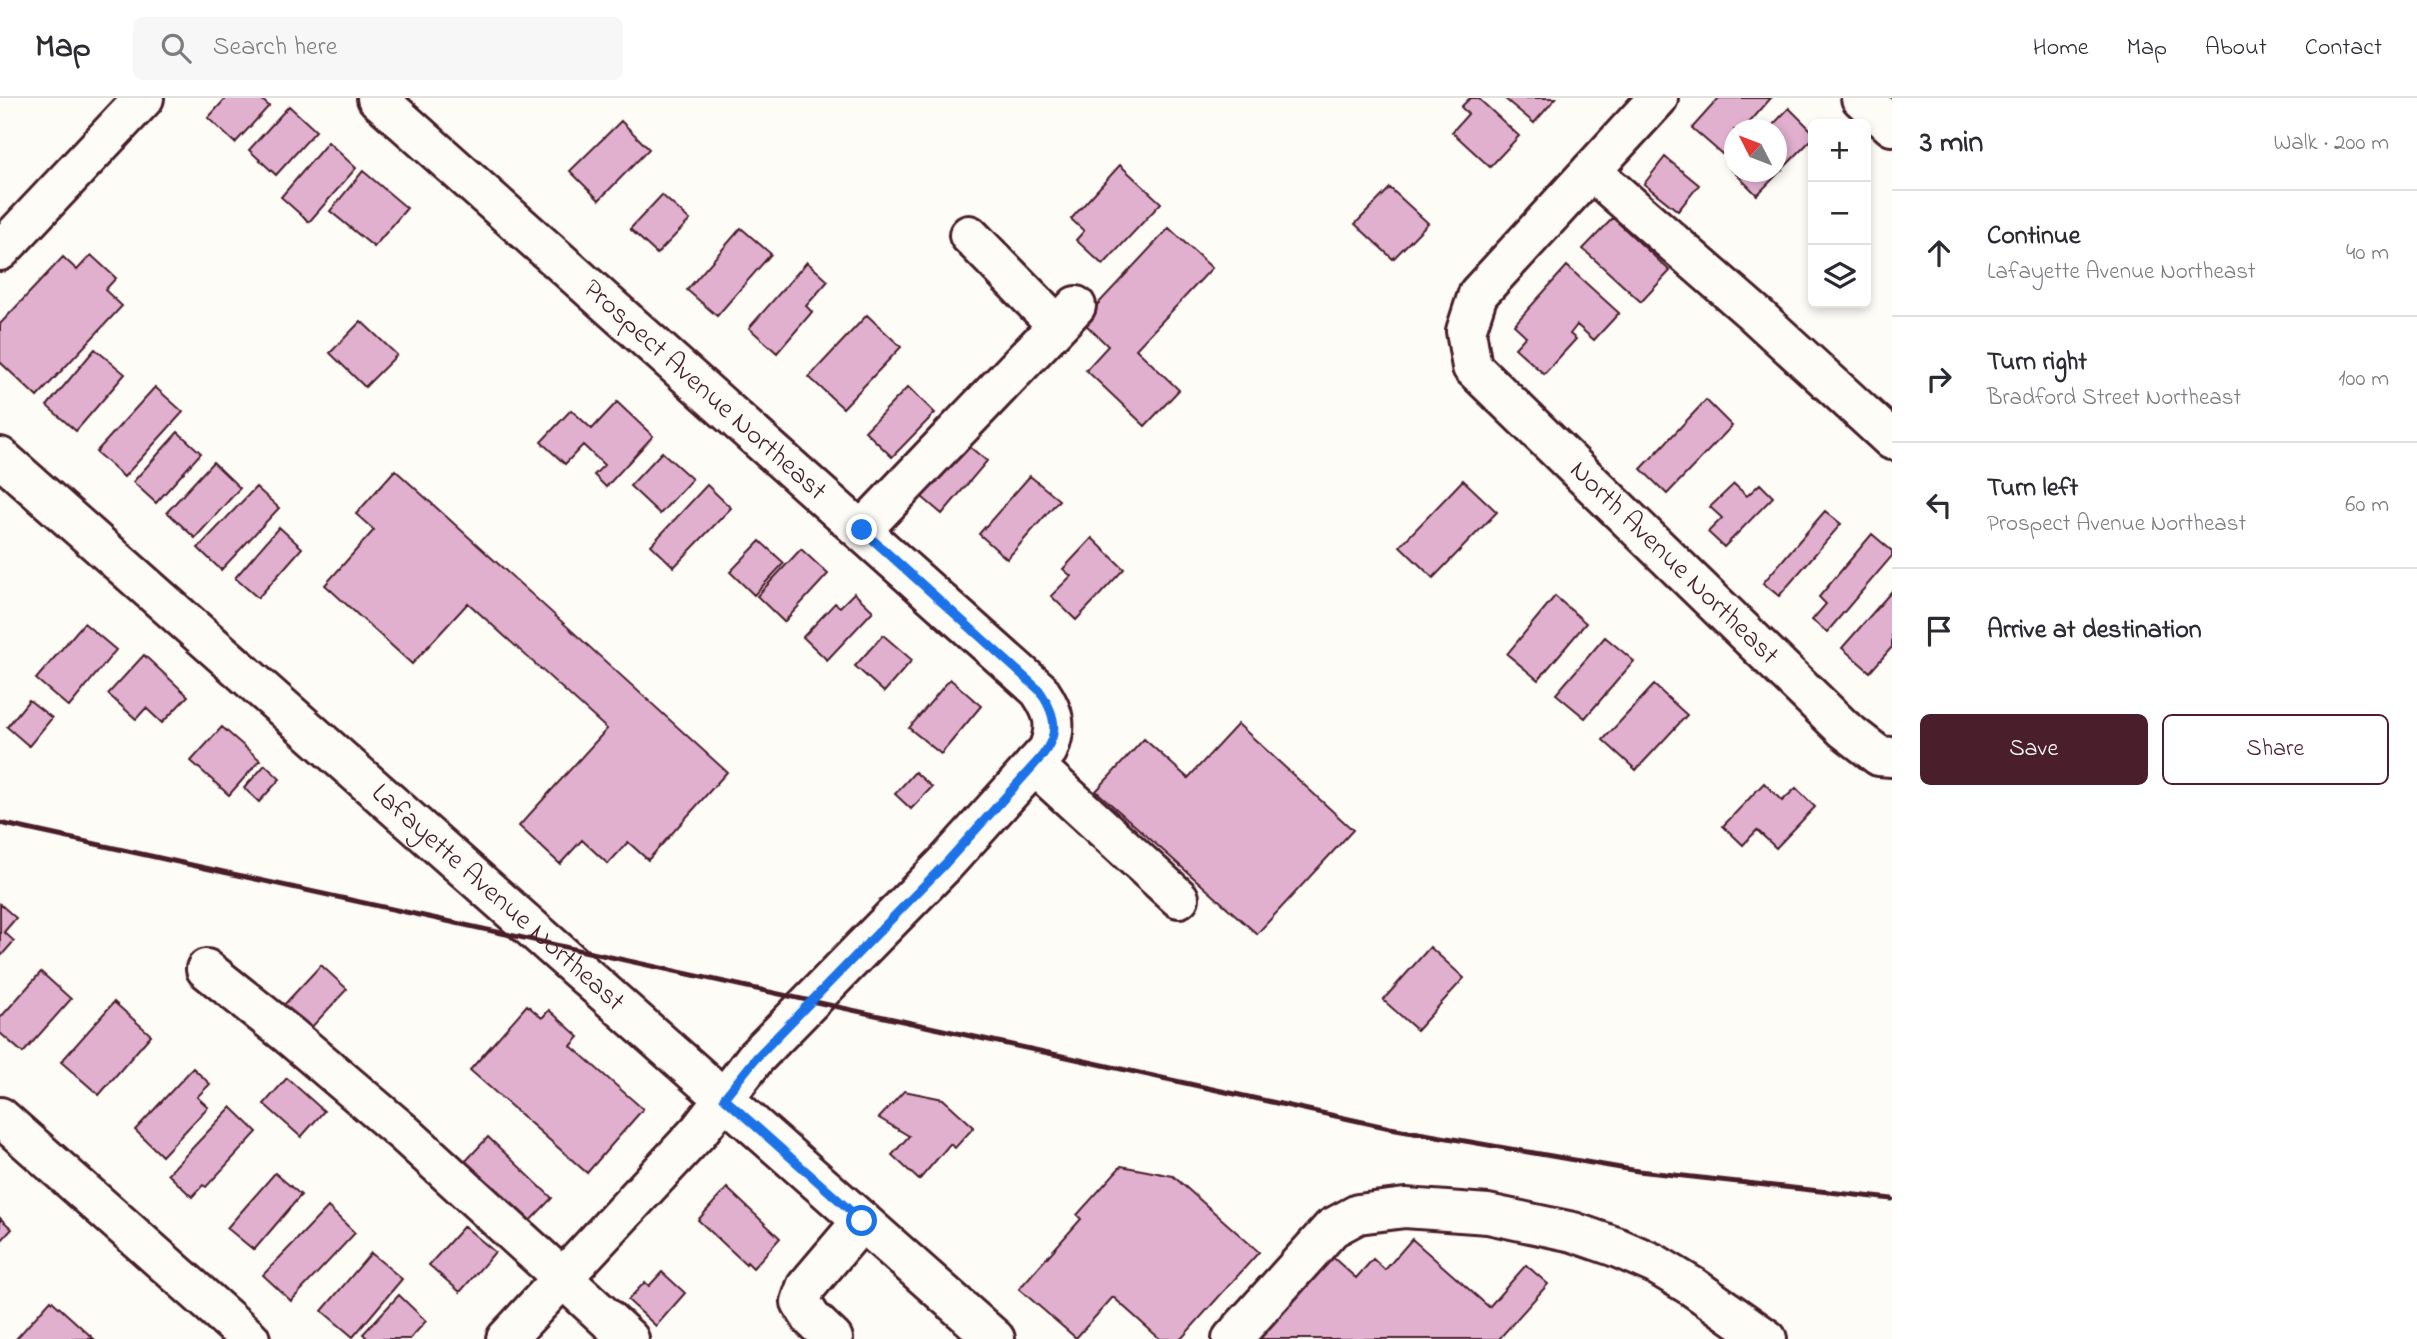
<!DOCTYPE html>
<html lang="en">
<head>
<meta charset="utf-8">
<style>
	body { margin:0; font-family:"Indie Flower",sans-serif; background:#f7f7f7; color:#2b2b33 }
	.controls { position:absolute; right:21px; top:21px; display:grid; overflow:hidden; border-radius:10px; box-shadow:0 4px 10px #0003 }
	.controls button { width:63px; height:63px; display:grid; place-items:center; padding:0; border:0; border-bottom:2px solid #e1e1e2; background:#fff; color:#2b2b33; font:35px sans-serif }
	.compass { position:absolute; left:1724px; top:21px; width:63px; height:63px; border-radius:50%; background:#fff; box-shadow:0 4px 10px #0003; rotate:312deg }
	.stop { position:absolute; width:21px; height:21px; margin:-16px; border:5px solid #1a73e8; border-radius:50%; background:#fff }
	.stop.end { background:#1a73e8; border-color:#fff; box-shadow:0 2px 7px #0008 }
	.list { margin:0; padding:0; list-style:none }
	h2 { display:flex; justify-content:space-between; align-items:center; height:91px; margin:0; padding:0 28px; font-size:30px }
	h2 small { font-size:23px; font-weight:400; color:#7c7c81 }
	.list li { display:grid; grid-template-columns:46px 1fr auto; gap:21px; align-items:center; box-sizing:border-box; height:126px; padding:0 28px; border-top:2px solid #e1e1e2 }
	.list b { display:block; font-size:26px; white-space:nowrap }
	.list p { margin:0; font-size:23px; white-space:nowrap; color:#7c7c81 }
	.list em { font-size:23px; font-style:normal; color:#7c7c81 }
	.actions { display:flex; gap:14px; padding:21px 28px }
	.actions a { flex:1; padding:16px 0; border:2px solid #4a1f2b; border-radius:10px; text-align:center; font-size:24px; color:#4a1f2b }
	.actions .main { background:#4a1f2b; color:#fff }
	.icon { flex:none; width:38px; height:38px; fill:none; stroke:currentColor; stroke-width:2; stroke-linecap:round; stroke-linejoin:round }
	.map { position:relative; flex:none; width:1892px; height:1241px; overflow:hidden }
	header { display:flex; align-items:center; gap:42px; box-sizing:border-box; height:98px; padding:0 35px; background:#fff; border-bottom:2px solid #e1e1e2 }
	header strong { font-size:33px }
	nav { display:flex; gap:38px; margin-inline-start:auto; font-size:24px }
	.search { width:490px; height:63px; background:#f7f7f7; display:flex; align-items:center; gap:18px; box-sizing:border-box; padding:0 24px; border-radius:10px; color:#7c7c81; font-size:26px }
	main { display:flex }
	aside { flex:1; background:#fff }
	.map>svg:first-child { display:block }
	.building { fill:#e1b0cf; stroke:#4a1f2b; stroke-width:2 }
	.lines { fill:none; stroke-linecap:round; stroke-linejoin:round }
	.minor-casing { stroke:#4a1f2b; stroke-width:44 }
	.minor { stroke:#fdfcf7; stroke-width:38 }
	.rail { stroke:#4a1f2b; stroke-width:5 }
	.route { stroke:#1a73e8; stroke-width:9 }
	.labels { text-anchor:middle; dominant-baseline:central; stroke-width:7; stroke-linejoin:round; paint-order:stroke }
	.street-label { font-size:28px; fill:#4a1f2b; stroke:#fdfcf7 }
</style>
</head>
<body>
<header>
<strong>Map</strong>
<div class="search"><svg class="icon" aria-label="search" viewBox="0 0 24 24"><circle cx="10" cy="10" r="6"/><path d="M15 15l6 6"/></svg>Search here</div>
<nav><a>Home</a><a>Map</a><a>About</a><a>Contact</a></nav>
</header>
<main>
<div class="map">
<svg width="1892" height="1241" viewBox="0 0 1892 1241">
	<rect width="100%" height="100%" fill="#fdfcf7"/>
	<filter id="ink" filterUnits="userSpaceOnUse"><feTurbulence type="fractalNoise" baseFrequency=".0143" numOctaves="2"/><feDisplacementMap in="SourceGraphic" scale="14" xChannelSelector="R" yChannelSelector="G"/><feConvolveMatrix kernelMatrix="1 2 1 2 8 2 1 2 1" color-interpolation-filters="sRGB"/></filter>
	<g filter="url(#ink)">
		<!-- building -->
		<path class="building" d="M226,0H260L269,8L235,45L208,20Z
			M1470,0H1478L1519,38L1490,69L1452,34L1468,16L1461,9Z
			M1504,0H1556L1534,25Z
			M1719,0H1771L1743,32H1734V41L1722,56L1692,30Z
			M289,8L316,33L276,77L249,52Z
			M1789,10L1813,34V40L1757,97L1730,70L1734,65V74H1776V32H1768Z
			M621,23L649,51L599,102L570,73Z
			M328,44L356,70L309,124L281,99Z
			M1665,59L1699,87L1678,113L1644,86Z
			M1120,67L1161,105L1103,167L1076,142L1084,133L1071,121Z
			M363,73L407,110L374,149L330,113Z
			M1390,90L1428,125L1393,161L1355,126Z
			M662,97L690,122L657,156L630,131Z
			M1613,120L1670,173L1641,204L1583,151Z
			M741,130L771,156L717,218L687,192Z
			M1169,130L1212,170L1136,251L1179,292L1145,328L1086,272L1108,248L1082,223Z
			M91,157L116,180L105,192L122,208L37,299L0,264V226L63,159L77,172Z
			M807,164L828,183L806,208L812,214L777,255L749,230Z
			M1567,168L1619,215L1594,242L1577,227L1570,236L1576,241L1544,276L1515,250L1526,238L1514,227Z
			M867,217L901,249L843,310L809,279Z
			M361,223L397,257L365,289L330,255Z
			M95,251L125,276L76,333L47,308Z
			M155,289L183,314L124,379L96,354Z
			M908,289L935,315L892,359L865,333Z
			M1706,302L1732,328L1667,396L1641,371Z
			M617,304L653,338L606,389L594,377L604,367L583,347L565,366L541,344L571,312L592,331Z
			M178,334L201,355L156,405L133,384Z
			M960,341L987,363L942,416L916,394Z
			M662,354L692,381L660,416L630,388Z
			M213,364L240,390L195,440L167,414Z
			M395,372L727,674L648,762L628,744L608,766L582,742L560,766L519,728L607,631L468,505L412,566L325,487L374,432L356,416Z
			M1030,378L1059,402L1007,461L979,436Z
			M1463,382L1497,414L1433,480L1400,448Z
			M1734,386L1747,398L1760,386L1773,399L1724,449L1708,434L1722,420L1710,409Z
			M707,387L731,410L674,469L651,447Z
			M256,389L279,410L221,472L198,450Z
			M1825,413L1841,426L1779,498L1763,485Z
			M279,429L302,450L258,500L235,480Z
			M1872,436L1892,453V458L1827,534L1812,522L1826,506L1819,499Z
			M1092,440L1124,471L1076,522L1051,498L1071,478L1063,471Z
			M760,443L784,465L754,497L730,474Z
			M801,451L828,476L784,524L757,498Z
			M1892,493V549L1870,574L1842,550Z
			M854,495L873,513L827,562L803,539L835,505L840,509Z
			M1555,498L1586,525L1538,582L1507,556Z
			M84,525L116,552L69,609L36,581Z
			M883,537L912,562L884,594L855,568Z
			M1605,539L1634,563L1585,620L1556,596Z
			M144,557L188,598L162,625L146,610L136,621L108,596Z
			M950,581L981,608L941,656L909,630Z
			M1654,587L1687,617L1636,672L1603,642Z
			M29,602L52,620L29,648L7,629Z
			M1238,626L1353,732L1257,836L1096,693L1144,641L1188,680Z
			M222,629L260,662L229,697L191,663Z
			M265,667L280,681L259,704L244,690Z
			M915,674L932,689L911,711L895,696Z
			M1764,685L1782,703L1796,690L1815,709L1776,750L1757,732L1743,747L1723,728Z
			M0,806L16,820L4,834L14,843L0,859Z
			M1430,849L1464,880L1417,932L1383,902Z
			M321,867L347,891L308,933L282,909Z
			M41,874L71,901L23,955L0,935V920Z
			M114,904L151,937L99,997L61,964Z
			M527,907L542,920L549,912L579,939L571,948L643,1011L587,1075L470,972Z
			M193,970L210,986L197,999L208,1009L162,1058L135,1032Z
			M287,980L324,1013L301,1039L264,1006Z
			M904,993L943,1001L974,1029L955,1050L950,1046L919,1082L892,1057L909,1038L879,1020Z
			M231,1009L257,1034L206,1089L203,1087L192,1099L168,1076Z
			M488,1039L552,1100L521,1132L463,1066Z
			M1121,1068L1173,1078L1259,1154L1181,1241H1160L1113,1199L1076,1240L1019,1191L1081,1121L1077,1117Z
			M275,1075L301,1097L254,1152L227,1130Z
			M727,1090L780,1140L753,1170L747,1164L746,1166L698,1122Z
			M328,1109L355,1135L291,1203L263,1177Z
			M0,1120L12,1131L0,1144Z
			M464,1128L495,1154L460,1194L429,1167Z
			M1412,1141L1489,1209L1526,1167L1548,1186L1499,1241H1258L1328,1155L1356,1180L1373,1161L1385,1172Z
			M371,1155L402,1181L353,1239L322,1213Z
			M662,1174L685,1195L656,1228L628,1202L645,1184L649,1188Z
			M399,1197L426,1223L410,1241H368L363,1236Z
			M51,1202L94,1241H16Z"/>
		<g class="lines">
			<defs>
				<g id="minor">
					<path id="s1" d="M377,0L1039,592C1054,614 1058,627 1048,652L945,766L756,959L699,1033L506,1241"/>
					<path id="s2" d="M1658,0L1478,196L1466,233L1472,269L1844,631L1879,658L1892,659"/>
					<path d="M1861,0L1892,28"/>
					<path d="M1591,73L1755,216L1892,342"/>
					<path d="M969,137L1057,227"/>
					<path d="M0,153L144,0"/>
					<path id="s3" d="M0,359L995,1241"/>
					<path d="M862,432L1076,208"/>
					<path d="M1034,667L1179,800"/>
					<path d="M206,871L290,938L405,1036L629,1241"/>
					<path d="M0,1019L250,1241"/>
					<path d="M833,1241L811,1220L801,1204L806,1189L862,1123"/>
					<path d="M1232,1241L1332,1130L1358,1116L1405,1110L1488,1116L1573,1134L1616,1149L1655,1166L1693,1189L1767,1241"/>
				</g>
			</defs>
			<!-- minor casing -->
			<use href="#minor" class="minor-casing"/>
			<!-- minor -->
			<use href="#minor" class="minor"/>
			<!-- rail -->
			<path class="rail" d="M0,725L1390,1030L1638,1073L1892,1101"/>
		</g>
	</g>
	<g class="lines" filter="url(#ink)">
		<!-- route -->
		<path class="route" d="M862,432L1039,592C1060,622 1059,641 1034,667L945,766L756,960L724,1000L862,1123"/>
	</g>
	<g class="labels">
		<!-- street labels -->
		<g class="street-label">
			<text stroke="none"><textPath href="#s1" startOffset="439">Prospect Avenue Northeast</textPath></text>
			<text stroke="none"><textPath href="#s2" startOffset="623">North Avenue Northeast</textPath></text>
			<text stroke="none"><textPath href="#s3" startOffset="665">Lafayette Avenue Northeast</textPath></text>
		</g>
	</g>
</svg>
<div class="controls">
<button>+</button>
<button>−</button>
<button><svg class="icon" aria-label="layers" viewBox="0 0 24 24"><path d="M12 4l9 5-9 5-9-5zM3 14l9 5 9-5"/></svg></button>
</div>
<svg class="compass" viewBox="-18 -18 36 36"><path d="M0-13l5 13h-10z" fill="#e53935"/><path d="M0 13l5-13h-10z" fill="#7c7c81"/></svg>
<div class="stop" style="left:862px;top:1123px"></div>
<div class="stop end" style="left:862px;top:432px"></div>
</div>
<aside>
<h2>3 min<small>Walk · 200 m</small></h2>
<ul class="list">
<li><svg class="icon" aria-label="ahead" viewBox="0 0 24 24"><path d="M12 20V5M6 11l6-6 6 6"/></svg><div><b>Continue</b><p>Lafayette Avenue Northeast</p></div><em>40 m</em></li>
<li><svg class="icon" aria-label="right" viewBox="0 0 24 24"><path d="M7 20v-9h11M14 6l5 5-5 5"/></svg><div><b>Turn right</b><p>Bradford Street Northeast</p></div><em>100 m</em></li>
<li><svg class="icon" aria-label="left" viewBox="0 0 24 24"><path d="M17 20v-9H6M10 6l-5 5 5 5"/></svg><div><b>Turn left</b><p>Prospect Avenue Northeast</p></div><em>60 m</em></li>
<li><svg class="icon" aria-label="arrive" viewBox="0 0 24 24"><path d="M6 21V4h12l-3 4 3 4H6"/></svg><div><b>Arrive at destination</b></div></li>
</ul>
<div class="actions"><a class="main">Save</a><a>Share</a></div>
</aside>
</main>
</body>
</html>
